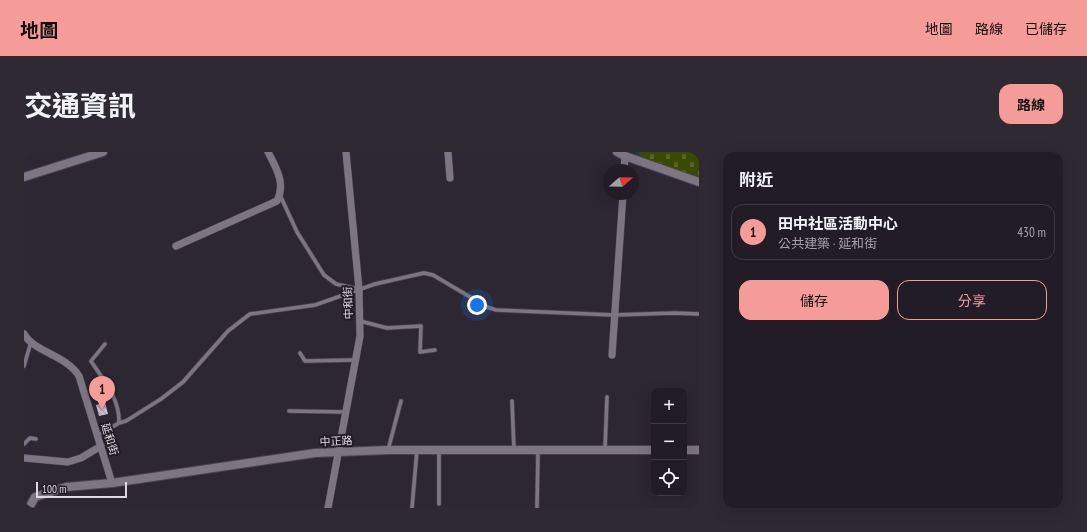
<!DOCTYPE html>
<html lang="zh-TW">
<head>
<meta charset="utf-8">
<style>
	body { margin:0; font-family:"PT Sans Narrow","Noto Sans TC",sans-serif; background:#2e2932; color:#f1f3f6 }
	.controls { position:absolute; right:12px; bottom:12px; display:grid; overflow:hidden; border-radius:8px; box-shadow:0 4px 16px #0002 }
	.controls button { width:36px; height:36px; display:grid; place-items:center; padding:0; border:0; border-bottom:1px solid #3f3a43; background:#221c26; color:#f1f3f6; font:20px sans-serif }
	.compass { position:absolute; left:579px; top:12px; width:36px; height:36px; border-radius:50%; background:#221c26; box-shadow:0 4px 16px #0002; rotate:70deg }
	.scale { position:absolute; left:12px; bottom:10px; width:91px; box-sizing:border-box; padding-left:4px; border:2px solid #ded9e1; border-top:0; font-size:11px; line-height:14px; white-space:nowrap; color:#ded9e1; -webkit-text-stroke:3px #241c29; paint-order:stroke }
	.you { position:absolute; left:453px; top:153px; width:14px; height:14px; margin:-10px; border:3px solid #fff; border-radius:50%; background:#1a73e8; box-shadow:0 0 0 6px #1a73e833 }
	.badge { display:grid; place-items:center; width:26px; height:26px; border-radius:50%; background:#f59b98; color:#111; font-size:13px; font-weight:700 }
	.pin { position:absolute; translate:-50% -33px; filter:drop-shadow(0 1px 2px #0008) }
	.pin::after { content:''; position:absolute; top:21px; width:14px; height:12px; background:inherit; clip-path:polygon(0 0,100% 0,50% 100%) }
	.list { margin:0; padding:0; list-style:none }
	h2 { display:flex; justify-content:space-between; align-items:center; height:52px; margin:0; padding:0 16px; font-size:17px }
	h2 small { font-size:13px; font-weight:400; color:#a2a1a7 }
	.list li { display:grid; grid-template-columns:26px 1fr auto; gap:12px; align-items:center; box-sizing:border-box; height:56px; margin:0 8px 8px; padding:0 8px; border:1px solid #3f3a43; border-radius:12px }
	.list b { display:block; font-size:15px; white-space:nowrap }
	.list p { margin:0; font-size:13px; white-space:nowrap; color:#a2a1a7 }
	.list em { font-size:13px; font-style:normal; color:#a2a1a7 }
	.actions { display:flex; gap:8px; padding:12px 16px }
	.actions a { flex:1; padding:9px 0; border:1px solid #f59b98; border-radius:12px; text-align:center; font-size:14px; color:#f59b98 }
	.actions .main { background:#f59b98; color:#111 }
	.icon { flex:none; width:22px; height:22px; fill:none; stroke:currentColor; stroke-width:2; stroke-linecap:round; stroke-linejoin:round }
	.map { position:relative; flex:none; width:675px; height:356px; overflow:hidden; border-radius:12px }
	header { display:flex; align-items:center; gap:24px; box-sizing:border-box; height:56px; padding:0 20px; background:#f59b98; color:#111 }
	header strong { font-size:19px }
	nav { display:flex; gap:22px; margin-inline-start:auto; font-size:14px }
	.intro { display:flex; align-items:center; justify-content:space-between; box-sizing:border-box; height:96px; padding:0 24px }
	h1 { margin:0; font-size:28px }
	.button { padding:10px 18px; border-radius:12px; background:#f59b98; color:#111; font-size:14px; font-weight:700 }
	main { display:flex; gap:24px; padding:0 24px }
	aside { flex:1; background:#221c26; border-radius:12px; box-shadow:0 4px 16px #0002 }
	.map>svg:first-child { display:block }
	.cemetery { fill:url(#cemetery-stones) }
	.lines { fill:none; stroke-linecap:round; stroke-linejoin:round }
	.stream { stroke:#1d404d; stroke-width:2 }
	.building { fill:url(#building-back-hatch) }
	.service-casing { stroke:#4a444e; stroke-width:5 }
	.minor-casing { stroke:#4a444e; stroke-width:8 }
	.tertiary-casing { stroke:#4a444e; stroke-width:10 }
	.service { stroke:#7d7484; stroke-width:3.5 }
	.minor { stroke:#7d7484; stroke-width:7 }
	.tertiary { stroke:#7d7484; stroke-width:8 }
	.labels { text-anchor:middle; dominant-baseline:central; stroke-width:4; stroke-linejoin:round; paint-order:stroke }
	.street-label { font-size:11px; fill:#ded9e1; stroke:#241c29 }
</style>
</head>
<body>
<header>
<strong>地圖</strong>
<nav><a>地圖</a><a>路線</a><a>已儲存</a></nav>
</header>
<div class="intro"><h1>交通資訊</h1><a class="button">路線</a></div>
<main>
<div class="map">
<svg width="675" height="356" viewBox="0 0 675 356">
	<defs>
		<pattern id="cemetery-stones" width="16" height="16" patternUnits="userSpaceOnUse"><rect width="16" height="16" fill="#3b4a01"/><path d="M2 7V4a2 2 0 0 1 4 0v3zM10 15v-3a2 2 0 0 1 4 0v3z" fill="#576426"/></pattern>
		<pattern id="building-back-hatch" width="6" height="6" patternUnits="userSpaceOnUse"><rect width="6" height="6" fill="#ccbdcc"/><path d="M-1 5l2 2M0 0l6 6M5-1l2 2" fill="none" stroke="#aa9eaa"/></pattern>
	</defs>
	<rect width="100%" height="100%" fill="#2d2633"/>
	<!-- cemetery -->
	<path class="cemetery" d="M614,0H675V26L619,8Z"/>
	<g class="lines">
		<!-- stream -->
		<path class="stream" d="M612,0L618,6"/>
	</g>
	<!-- building -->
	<path class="building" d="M81,250L84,262L75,264L72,253Z"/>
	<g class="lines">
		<defs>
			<path id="service" d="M256,43L273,80L300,123L312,132L334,137
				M336,169L363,176L397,174L396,200L411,198
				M276,201L281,209L331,208
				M0,214L7,190
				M488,249L490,297
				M265,259L321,260
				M95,271L102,269L137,247L159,230L204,179L226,162L291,153L351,132L400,121L409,123L463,155L472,158L590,163L651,161L675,162
				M74,283L95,271C96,247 80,229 67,209L81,192
				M0,292L6,286L12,287
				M581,297L583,245
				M364,298L377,249
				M415,352V298
				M513,355L514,298
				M388,356L393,298"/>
			<path id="minor" d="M424,0L426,26
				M600,18L601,4
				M152,94L253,49C262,31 252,16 244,0
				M0,182C10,200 42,203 55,224L88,331
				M588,203L599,42
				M0,306L44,310L57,306L77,294
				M304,356L336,184L335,137L322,0"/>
			<path id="tertiary" d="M593,0L601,4L675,30
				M0,25L79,0
				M660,298H675
				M5,356L11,345L42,335L88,331L291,301L364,298H630"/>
		</defs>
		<!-- service casing -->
		<use href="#service" class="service-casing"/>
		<!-- minor casing -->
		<use href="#minor" class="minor-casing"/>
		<!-- tertiary casing -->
		<use href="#tertiary" class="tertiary-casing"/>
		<!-- service -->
		<use href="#service" class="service"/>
		<!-- minor -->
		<use href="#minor" class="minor"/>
		<!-- tertiary -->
		<use href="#tertiary" class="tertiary"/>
	</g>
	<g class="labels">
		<!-- street labels -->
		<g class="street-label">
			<text transform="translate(324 151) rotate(-92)">中和街</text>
			<text transform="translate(86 287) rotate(73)">延和街</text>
			<text transform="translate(312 289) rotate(-3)">中正路</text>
		</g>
	</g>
</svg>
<div class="controls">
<button>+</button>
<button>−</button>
<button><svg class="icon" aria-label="locate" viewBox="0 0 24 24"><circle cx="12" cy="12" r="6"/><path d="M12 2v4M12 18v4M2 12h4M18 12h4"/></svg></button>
</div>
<svg class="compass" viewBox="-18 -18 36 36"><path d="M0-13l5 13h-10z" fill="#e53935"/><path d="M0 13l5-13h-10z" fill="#a2a1a7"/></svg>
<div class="scale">100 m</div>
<div class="you"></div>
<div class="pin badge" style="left:78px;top:257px">1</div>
</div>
<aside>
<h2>附近<small></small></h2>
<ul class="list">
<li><span class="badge">1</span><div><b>田中社區活動中心</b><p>公共建築 · 延和街</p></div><em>430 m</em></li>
</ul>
<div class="actions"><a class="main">儲存</a><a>分享</a></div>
</aside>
</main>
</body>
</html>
